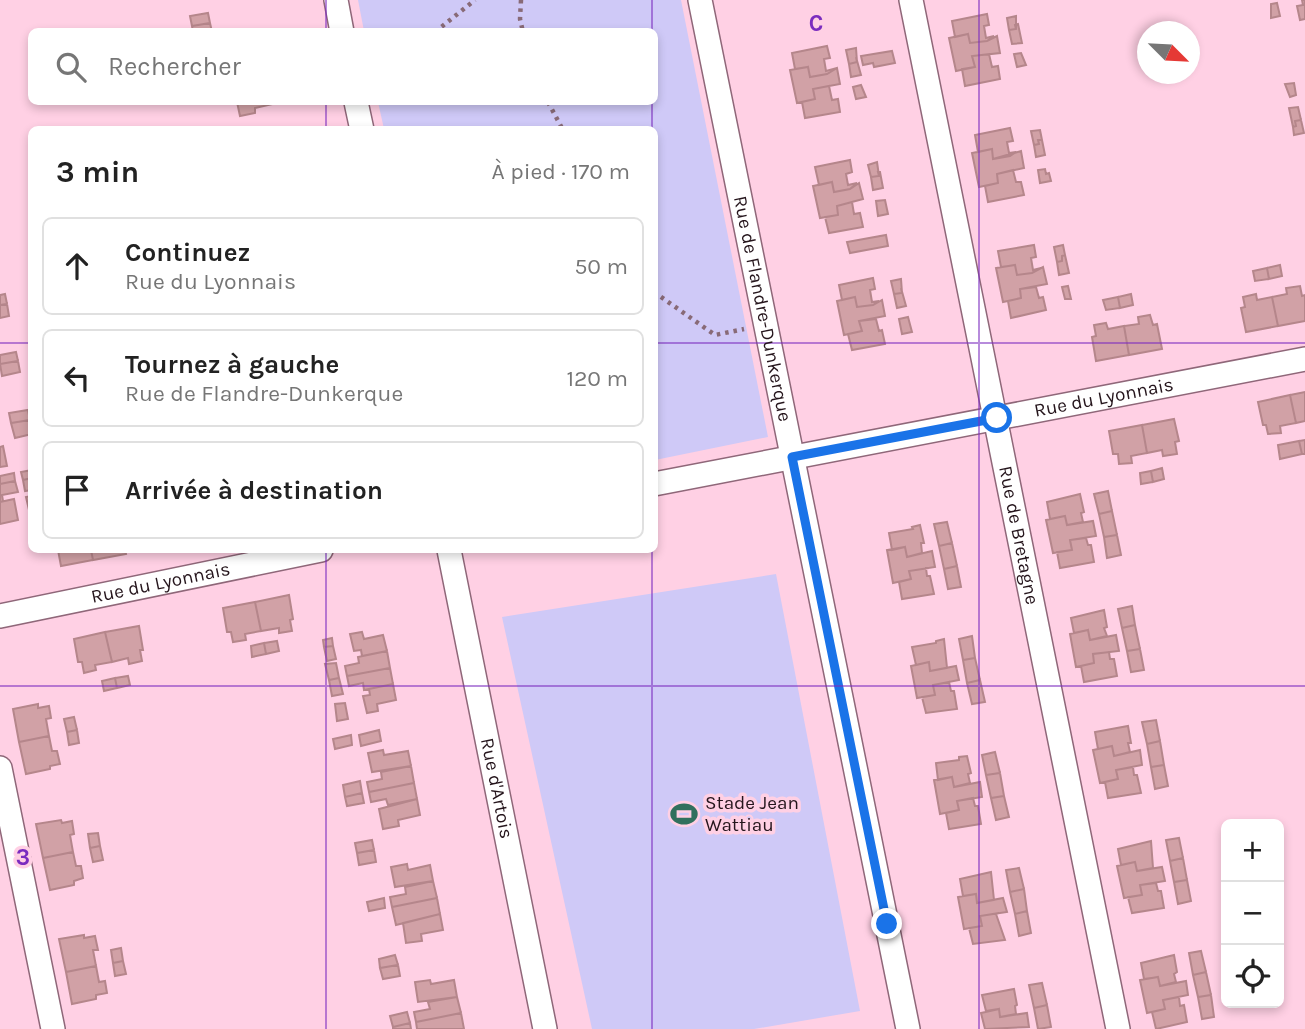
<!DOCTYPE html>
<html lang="fr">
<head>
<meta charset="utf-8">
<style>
	body { margin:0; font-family:Karla,sans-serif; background:#f2f2f2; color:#222 }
	.controls { position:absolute; right:21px; bottom:21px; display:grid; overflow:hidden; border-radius:10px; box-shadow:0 4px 10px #0003 }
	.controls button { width:63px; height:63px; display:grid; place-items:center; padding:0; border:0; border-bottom:2px solid #e0e0e0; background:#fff; color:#222; font:35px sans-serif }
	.compass { position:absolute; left:1137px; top:21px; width:63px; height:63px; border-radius:50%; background:#fff; box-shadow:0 4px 10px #0003; rotate:114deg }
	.stop { position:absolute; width:21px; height:21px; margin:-16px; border:5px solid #1a73e8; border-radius:50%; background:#fff }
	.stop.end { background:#1a73e8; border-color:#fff; box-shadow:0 2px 7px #0008 }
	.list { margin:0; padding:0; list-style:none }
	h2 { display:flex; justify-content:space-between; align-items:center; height:91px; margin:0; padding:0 28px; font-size:30px }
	h2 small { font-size:23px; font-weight:400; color:#767676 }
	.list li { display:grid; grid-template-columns:46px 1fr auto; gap:21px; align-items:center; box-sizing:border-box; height:98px; margin:0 14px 14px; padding:0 14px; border:2px solid #e0e0e0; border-radius:10px }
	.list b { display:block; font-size:26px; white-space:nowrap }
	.list p { margin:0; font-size:23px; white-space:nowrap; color:#767676 }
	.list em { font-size:23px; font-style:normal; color:#767676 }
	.icon { flex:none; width:38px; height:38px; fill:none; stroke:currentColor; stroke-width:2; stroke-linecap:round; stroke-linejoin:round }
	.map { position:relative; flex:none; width:1305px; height:1029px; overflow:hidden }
	.search { position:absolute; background:#fff; box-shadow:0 4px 10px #0003; left:28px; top:28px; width:630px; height:77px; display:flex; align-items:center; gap:18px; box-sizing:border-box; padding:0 24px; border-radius:10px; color:#767676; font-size:26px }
	.panel { position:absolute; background:#fff; box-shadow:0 4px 10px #0003; left:28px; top:126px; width:630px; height:427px; border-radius:10px }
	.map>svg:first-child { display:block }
	.green { fill:#cfc9f7 }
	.building { fill:#d1a1a6; stroke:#b5868b; stroke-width:2 }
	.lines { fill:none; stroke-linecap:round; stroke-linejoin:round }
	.street-casing { stroke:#8f6779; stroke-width:26 }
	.path { stroke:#886a77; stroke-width:4.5; stroke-dasharray:3.5 5; stroke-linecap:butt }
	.street { stroke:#fff; stroke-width:23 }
	.route { stroke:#1a73e8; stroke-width:9 }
	.grid { fill:none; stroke:#7b2cbf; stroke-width:2; stroke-opacity:0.55 }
	.labels { text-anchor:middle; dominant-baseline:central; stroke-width:7; stroke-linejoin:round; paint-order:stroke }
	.street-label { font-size:19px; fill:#25151c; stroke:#ffd0e4 }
	.poi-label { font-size:19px; fill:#25151c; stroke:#ffd0e4; text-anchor:start }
	.grid-label { font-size:23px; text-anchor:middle; font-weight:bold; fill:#7b2cbf; stroke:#ffd0e4; stroke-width:7; stroke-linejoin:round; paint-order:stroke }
</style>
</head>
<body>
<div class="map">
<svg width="1305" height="1029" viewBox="0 0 1305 1029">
	<rect width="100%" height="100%" fill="#ffd0e4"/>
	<!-- green -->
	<path class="green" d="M358,0H681L768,437L655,460L654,130L384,129L378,102H654V32L364,31Z
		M776,574L860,1011L754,1029H592L502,617Z"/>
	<!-- building -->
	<path class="building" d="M1302,0H1305V19L1300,20L1297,6L1303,5Z
		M1277,3L1280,16L1271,18V4Z
		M208,13L210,23L192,26L190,16Z
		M987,14L989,25L984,26L986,38L994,36L987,41L970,43L968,34L955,37L952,21Z
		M1016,16V29L1009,30L1007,18Z
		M210,23L212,32H193L192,26Z
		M1018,24L1022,43L1012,44L1009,30L1016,29L1015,25Z
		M968,34L970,43L987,41L997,36L1000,53L972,56L975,67L956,71L949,38Z
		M827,46L830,58L824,59L826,71L837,68L827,74L810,77L808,67L795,69L792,53Z
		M856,48L857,62L849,64L846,50Z
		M892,51L895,63L874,67L873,63L863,65L861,56Z
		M1021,53L1026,65L1017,67L1014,54Z
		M989,54L992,67L998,66L1000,79L965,86L962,69L975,67L972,56Z
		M856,57L861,75L851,77L849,64L857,62Z
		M808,67L810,77L827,74L837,68L840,84L813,89L815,99L797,103L790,70Z
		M1294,83L1296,95L1290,97L1285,84Z
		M861,85L866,97L856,99L853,87Z
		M829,86L832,100L838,99L840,112L805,118L802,102L815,99L813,89Z
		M237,102H277V103L255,108V113L240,116Z
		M1298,107L1301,120L1295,121L1296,126L1293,127L1289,108Z
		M1301,120L1304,133L1294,135L1293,127L1296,126L1295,121Z
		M1010,128L1013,141L1007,142L1009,153L1016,152L1010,156L993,159L992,149L978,152L975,135Z
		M1040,130L1042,140H1038L1039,144L1034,145L1031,131Z
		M1038,140H1042L1045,155L1036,157L1034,145L1039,144Z
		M992,149L993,159L1021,151L1024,168L997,174L998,183L979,187L972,153Z
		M850,160L852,172L846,174L848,185L857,183L850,189L834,192L832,182L819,185L815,167Z
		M877,162L879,176L871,177L868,165Z
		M1045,169L1046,174L1049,173L1051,181L1040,183L1038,170Z
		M1013,170L1016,182H1021L1024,195L988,202L985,186L998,183L997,174Z
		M878,172H880L883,188L873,190L871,177L879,176Z
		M832,182L834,192L850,189L859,183L863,199L837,206L838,215L820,218L813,186Z
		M885,200L888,214L878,216L876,201Z
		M852,202L854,214L860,213L863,227L829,233L825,217L838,215L837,206Z
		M886,235L888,246L850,253L847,242Z
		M1034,245L1036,257L1031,258L1033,270L1041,268L1032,273L1017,275L1015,265L1001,267L998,251Z
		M1063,245L1065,255L1062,256V261L1057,262L1054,247Z
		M1065,255L1069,273L1059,275L1057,262L1062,261V256Z
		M1015,265L1017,275L1032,273L1043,267L1047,284L1020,289L1021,298L1003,302L996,268Z
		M1280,265L1282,276L1269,279L1267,268Z
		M1267,268L1269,279L1255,281L1253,271Z
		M873,278L875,289L870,290L872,302L879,301L873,305L857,307L855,297L842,300L839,285Z
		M901,279L902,293L894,294L891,281Z
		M1068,286L1071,299H1065L1062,287Z
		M1300,286L1302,296L1305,295V321L1278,326L1272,297L1287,294L1286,288Z
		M1036,287L1039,298L1043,297L1046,310L1011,318L1008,301L1021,298L1020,289Z
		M901,288L906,306L897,308L894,294L902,293Z
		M5,294L7,304L0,305V295Z
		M1131,294L1133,305L1120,308L1118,297Z
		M1256,294L1257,300L1272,297L1278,326L1246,332L1241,308L1245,307L1243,297Z
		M855,297L857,307L873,305L882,300L885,316L859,321L862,331L844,335L837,301Z
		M1118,297L1120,308L1106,310L1103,300Z
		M7,304L9,316L0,318V305Z
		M1150,315L1153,325L1157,324L1162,349L1129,355L1124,326L1139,324L1138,317Z
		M908,317L912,332L902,334L899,319Z
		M876,319L879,331L882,330L885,344L852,350L848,334L862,331L859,321Z
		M1106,323L1108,329L1124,326L1129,355L1096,361L1092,337L1096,336L1094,325Z
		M16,352L18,361L0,364V355Z
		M18,361L20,372L2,376L0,364Z
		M1305,392V421L1296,423L1290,395Z
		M1290,395L1296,423L1280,426L1281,433L1268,434L1266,425H1263L1258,402Z
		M28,410L30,420L11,423L9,413Z
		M1174,419L1179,441L1175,442L1177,454L1163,456L1162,450L1147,453L1142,425Z
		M30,420L32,434L15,438L11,423Z
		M1142,425L1147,453L1131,456L1132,463L1119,464L1118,454H1113L1109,431Z
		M1305,440V454H1302L1299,441Z
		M1299,441L1302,454L1280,459L1278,445Z
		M3,446L7,466L0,467V447Z
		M1162,468L1164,479L1153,482L1151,471Z
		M32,470V478L23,480L21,472Z
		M1151,471L1153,482L1141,484L1140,473Z
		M14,473L15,481L0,484V476Z
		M32,478V490L25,491L23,480Z
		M15,481L18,492L2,495L3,501L0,502V484Z
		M1108,491L1112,511L1099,514L1094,494Z
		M1080,494L1084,512L1081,513L1083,522L1067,525L1065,516L1050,519L1047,502Z
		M32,496V509L29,510L26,497Z
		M14,499L18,520L0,524V502Z
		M1112,511L1117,535L1104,537L1099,514Z
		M1065,516L1067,525L1093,521L1096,536L1070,540L1072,550L1053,553L1046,520Z
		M947,522L952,543L939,546L934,524Z
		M920,525L924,543H921L922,553L907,557L905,547L892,550L889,533L913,529L912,527Z
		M1117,535L1121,555L1107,558L1104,537Z
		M1086,538L1088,545H1091L1094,562L1060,568L1057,552L1072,550L1070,540Z
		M952,543L957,566L944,569L939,546Z
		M905,547L907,557L932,551L935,567L909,571L911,579L893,583L887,550Z
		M58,550H91L93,560L61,566Z
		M91,550H125L126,554L93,560Z
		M957,566L961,587L948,589L944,569Z
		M926,568L927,576H930L934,594L902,599L899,582L911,579L909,571L929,568Z
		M289,595L293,619L290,620L292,631L279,633V628L261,631L255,602Z
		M255,602L261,631L245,634L246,640L233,642L231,632H227L223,608Z
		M1132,606L1135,625L1122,628L1118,609Z
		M1104,610L1107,627L1104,628L1107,636L1090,640L1088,630L1074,633L1071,618Z
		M1135,625L1140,649L1127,651L1122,628Z
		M139,626L143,650H140L142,661L129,664L128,658L112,662L105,632Z
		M1088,630L1090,640L1116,635L1119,651L1093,654L1094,663L1076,667L1070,634Z
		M105,632L112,662L95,665L96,670L84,673L82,662H78L74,639Z
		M362,632L364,639L383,635L387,651L362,656L361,650L354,651L350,634Z
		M972,636L975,658L963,660L959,639Z
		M332,638L333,646L324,647L323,640Z
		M944,639L947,668L930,671L929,662L916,665L912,647L936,643V641Z
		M277,641L279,651L266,654L264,643Z
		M264,643L266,654L252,657L251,646Z
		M333,646L336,659L327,661L324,647Z
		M1140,649L1144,670L1131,672L1127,651Z
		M387,651L390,668L347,676L345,666L359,663L358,657Z
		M1109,652L1110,659H1114L1117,676L1084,682L1081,666L1094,663L1093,654Z
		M975,658L980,680L967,683L963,660Z
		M929,662L930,671L956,666L959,680L933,685L935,695L917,698L911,666Z
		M336,663L339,678L329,680L325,664Z
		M390,668L393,684L364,690L363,683L349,686L347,676Z
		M128,676L130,685L117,688L115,678Z
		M115,678L117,688L104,691L102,681Z
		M339,678L343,694L332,696L329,680Z
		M980,680L985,702L972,704L967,683Z
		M949,682L951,691H954L957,709L926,713L922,697L935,695L933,685Z
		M393,684L396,700L377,704L378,711L367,713L363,696L370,695L369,689Z
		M345,703L348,719L337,721L335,704Z
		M38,704V708L49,706L51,718L46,719L49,736L19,742L13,709Z
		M74,717L77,730L67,732L64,719Z
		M1156,720L1160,741L1147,744L1142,722Z
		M1128,726L1131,743H1128L1130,752L1114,756L1112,746L1098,749L1095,732Z
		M77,730L79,743L69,745L67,732Z
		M379,730L381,741L361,746L359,735Z
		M351,735L352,745L335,749L333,739Z
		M49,736L52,751H57L60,764L50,766V769L26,774L19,742Z
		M1160,741L1164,765L1151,767L1147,744Z
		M1112,746L1114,756L1140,750L1142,765L1116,770L1118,779L1100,783L1093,750Z
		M383,750L384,755L408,751L411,766L372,772L368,753Z
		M995,752L1000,773L986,775L982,755Z
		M967,756L971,773L968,774L970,783L954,787L952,777L938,780L936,763L959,760V757Z
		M1164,765L1168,786L1155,789L1151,767Z
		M411,766L414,783L369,792L367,782L382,779L381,772Z
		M1133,767L1134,775H1137L1141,793L1108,798L1105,782L1118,779L1116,770Z
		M1000,773L1004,796L991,798L986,775Z
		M952,777L954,787L980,782L982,797L957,801L959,810L940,814L934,780Z
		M360,781L362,793L345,797L343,785Z
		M414,783L417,799L388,805L386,799L371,802L369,792Z
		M362,793L364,803L347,806L345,797Z
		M1004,796L1009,817L996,820L991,798Z
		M973,798L975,806H978L981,824L949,829L946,813L959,810L957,801Z
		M417,799L420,815L398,820L399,826L383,829L379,809Z
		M61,820L62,823L72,821L74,834L70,835L73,852L43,858L36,824Z
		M98,833L100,846L90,848L88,834Z
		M1179,838L1183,858L1170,861L1166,840Z
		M372,840L374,850L357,853L355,843Z
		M1151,841L1153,868L1137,871L1135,862L1121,865L1118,849Z
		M100,846L103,860L93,862L90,848Z
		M374,850L376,862L359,865L357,853Z
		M73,852L76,866H81L83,878L74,881V885L50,890L43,858Z
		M1183,858L1187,880L1174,882L1170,861Z
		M1135,862L1137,871L1162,867L1165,881L1140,885L1142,895L1124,898L1117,866Z
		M407,864L408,870L430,865L433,881L395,887L391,867Z
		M1019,868L1024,889L1010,892L1006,870Z
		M991,872L994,900L977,903L976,894L963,896L960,879Z
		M1187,880L1191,901L1178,904L1174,882Z
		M433,881L437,898L392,907L390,897L406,894L405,887Z
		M1156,883L1158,891H1161L1164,908L1132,913L1128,897L1142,895L1140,885Z
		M1024,889L1027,911L1015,914L1010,892Z
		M976,894L977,903L1003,898L1007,912L980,916L982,926L964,929L958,897Z
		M384,898L385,908L369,911L367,902Z
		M437,898L440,914L396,925L392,907Z
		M1027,911L1031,933L1019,936L1015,914Z
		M999,913L996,914L1005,940L973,944L969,928L982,926L980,916Z
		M440,914L443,930L421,934L422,941L406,943L403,923Z
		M84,935V938L95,936L98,950H93L96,966L66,972L59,939Z
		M121,948L123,961L113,963L111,950Z
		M1201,951L1206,972L1193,975L1189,953Z
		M395,955L398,965L380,968L379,959Z
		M1174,955L1177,972L1174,974L1176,982L1160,986L1158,977L1144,979L1141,963Z
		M123,961L126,974L115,976L113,963Z
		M398,965L400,976L383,979L380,968Z
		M96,966L99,982L105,981L107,993L96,995V999L72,1004L66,972Z
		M1206,972L1211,995L1198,997L1193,975Z
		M1158,977L1160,986L1186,981L1188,995L1163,1000L1165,1009L1147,1013L1140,980Z
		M430,980L431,984L454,980L457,997L418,1002L415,982Z
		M1042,983L1047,1005L1034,1008L1029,985Z
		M1014,989L1017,1005L1015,1006L1016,1014L1000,1017L999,1009L986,1011L982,995Z
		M1211,995L1214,1017L1202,1019L1198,997Z
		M457,997L461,1013L416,1022L414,1012L430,1009L428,1002Z
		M1179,997L1180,1006L1184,1005L1187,1022L1156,1029L1152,1012L1165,1009L1163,1000Z
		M1047,1005L1051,1027L1038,1029L1034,1008Z
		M999,1009L1000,1017L1027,1013L1029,1027L985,1029L981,1013Z
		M407,1012L410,1023L393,1027L390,1016Z
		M461,1013L464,1029H417L416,1022Z
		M410,1023L411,1029H393V1027Z"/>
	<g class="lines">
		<defs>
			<g id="street">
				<path d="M336,0L342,32"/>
				<path id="s1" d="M700,0L908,1029"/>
				<path id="s2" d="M911,0L1118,1029"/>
				<path d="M356,102L362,130"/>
				<path id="s3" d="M654,484L1305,359"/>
				<path id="s4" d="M449,550L545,1029"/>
				<path id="s5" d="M0,616L321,550"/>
				<path d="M0,768L53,1029"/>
			</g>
		</defs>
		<!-- street casing -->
		<use href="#street" class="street-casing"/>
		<!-- path -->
		<path class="path" d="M521,0L520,19L523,32
			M435,32L475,0
			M548,102L563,130
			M654,292L715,335L744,329"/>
		<!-- street -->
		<use href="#street" class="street"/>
	</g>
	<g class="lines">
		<!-- route -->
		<path class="route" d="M887,924L792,457L997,418"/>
	</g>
	<!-- grid -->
	<path class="grid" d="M326,0V32M652,0V32M979,0V1029M326,102V130M652,102V130M0,343H32M654,343H1305M326,550V1029M652,550V1029M0,686H1305"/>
	<!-- icons -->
	<defs>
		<symbol id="stadium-bare" viewBox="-9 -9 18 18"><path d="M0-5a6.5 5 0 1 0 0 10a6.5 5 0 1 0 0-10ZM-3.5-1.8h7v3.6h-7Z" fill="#31705d" stroke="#ffd0e4" stroke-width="2.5" paint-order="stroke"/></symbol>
	</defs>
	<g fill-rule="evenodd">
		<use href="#stadium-bare" x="665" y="795" width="38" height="38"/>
	</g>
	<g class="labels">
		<!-- street labels -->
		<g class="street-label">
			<text stroke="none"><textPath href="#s1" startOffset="315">Rue de Flandre-Dunkerque</textPath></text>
			<text stroke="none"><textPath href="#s3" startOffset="458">Rue du Lyonnais</textPath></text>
			<text stroke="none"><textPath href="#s2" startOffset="546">Rue de Bretagne</textPath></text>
			<text stroke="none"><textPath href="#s5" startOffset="164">Rue du Lyonnais</textPath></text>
			<text stroke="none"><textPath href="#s4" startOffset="243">Rue d'Artois</textPath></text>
		</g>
		<!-- poi labels -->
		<g class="poi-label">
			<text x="705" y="803">Stade Jean<tspan x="705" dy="22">Wattiau</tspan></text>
		</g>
	</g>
	<g class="grid-label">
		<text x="816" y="31">C</text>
		<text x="23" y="865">3</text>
	</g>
</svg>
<div class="controls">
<button>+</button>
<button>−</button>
<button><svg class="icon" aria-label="locate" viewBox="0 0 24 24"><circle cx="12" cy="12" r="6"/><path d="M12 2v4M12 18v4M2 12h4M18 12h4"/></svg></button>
</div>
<svg class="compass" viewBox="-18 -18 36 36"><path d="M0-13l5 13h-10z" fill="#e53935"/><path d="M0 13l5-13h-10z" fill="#767676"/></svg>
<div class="stop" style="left:997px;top:418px"></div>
<div class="stop end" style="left:887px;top:924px"></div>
<div class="search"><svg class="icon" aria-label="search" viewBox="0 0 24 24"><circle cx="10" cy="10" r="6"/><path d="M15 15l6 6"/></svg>Rechercher</div>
<section class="panel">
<h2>3 min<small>À pied · 170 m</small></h2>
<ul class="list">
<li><svg class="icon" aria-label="ahead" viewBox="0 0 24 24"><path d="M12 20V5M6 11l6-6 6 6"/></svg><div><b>Continuez</b><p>Rue du Lyonnais</p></div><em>50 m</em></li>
<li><svg class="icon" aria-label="left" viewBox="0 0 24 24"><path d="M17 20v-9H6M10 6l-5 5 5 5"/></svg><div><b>Tournez à gauche</b><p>Rue de Flandre-Dunkerque</p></div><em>120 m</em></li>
<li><svg class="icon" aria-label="arrive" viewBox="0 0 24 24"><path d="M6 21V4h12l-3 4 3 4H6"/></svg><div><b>Arrivée à destination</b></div></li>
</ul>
</section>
</div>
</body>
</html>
